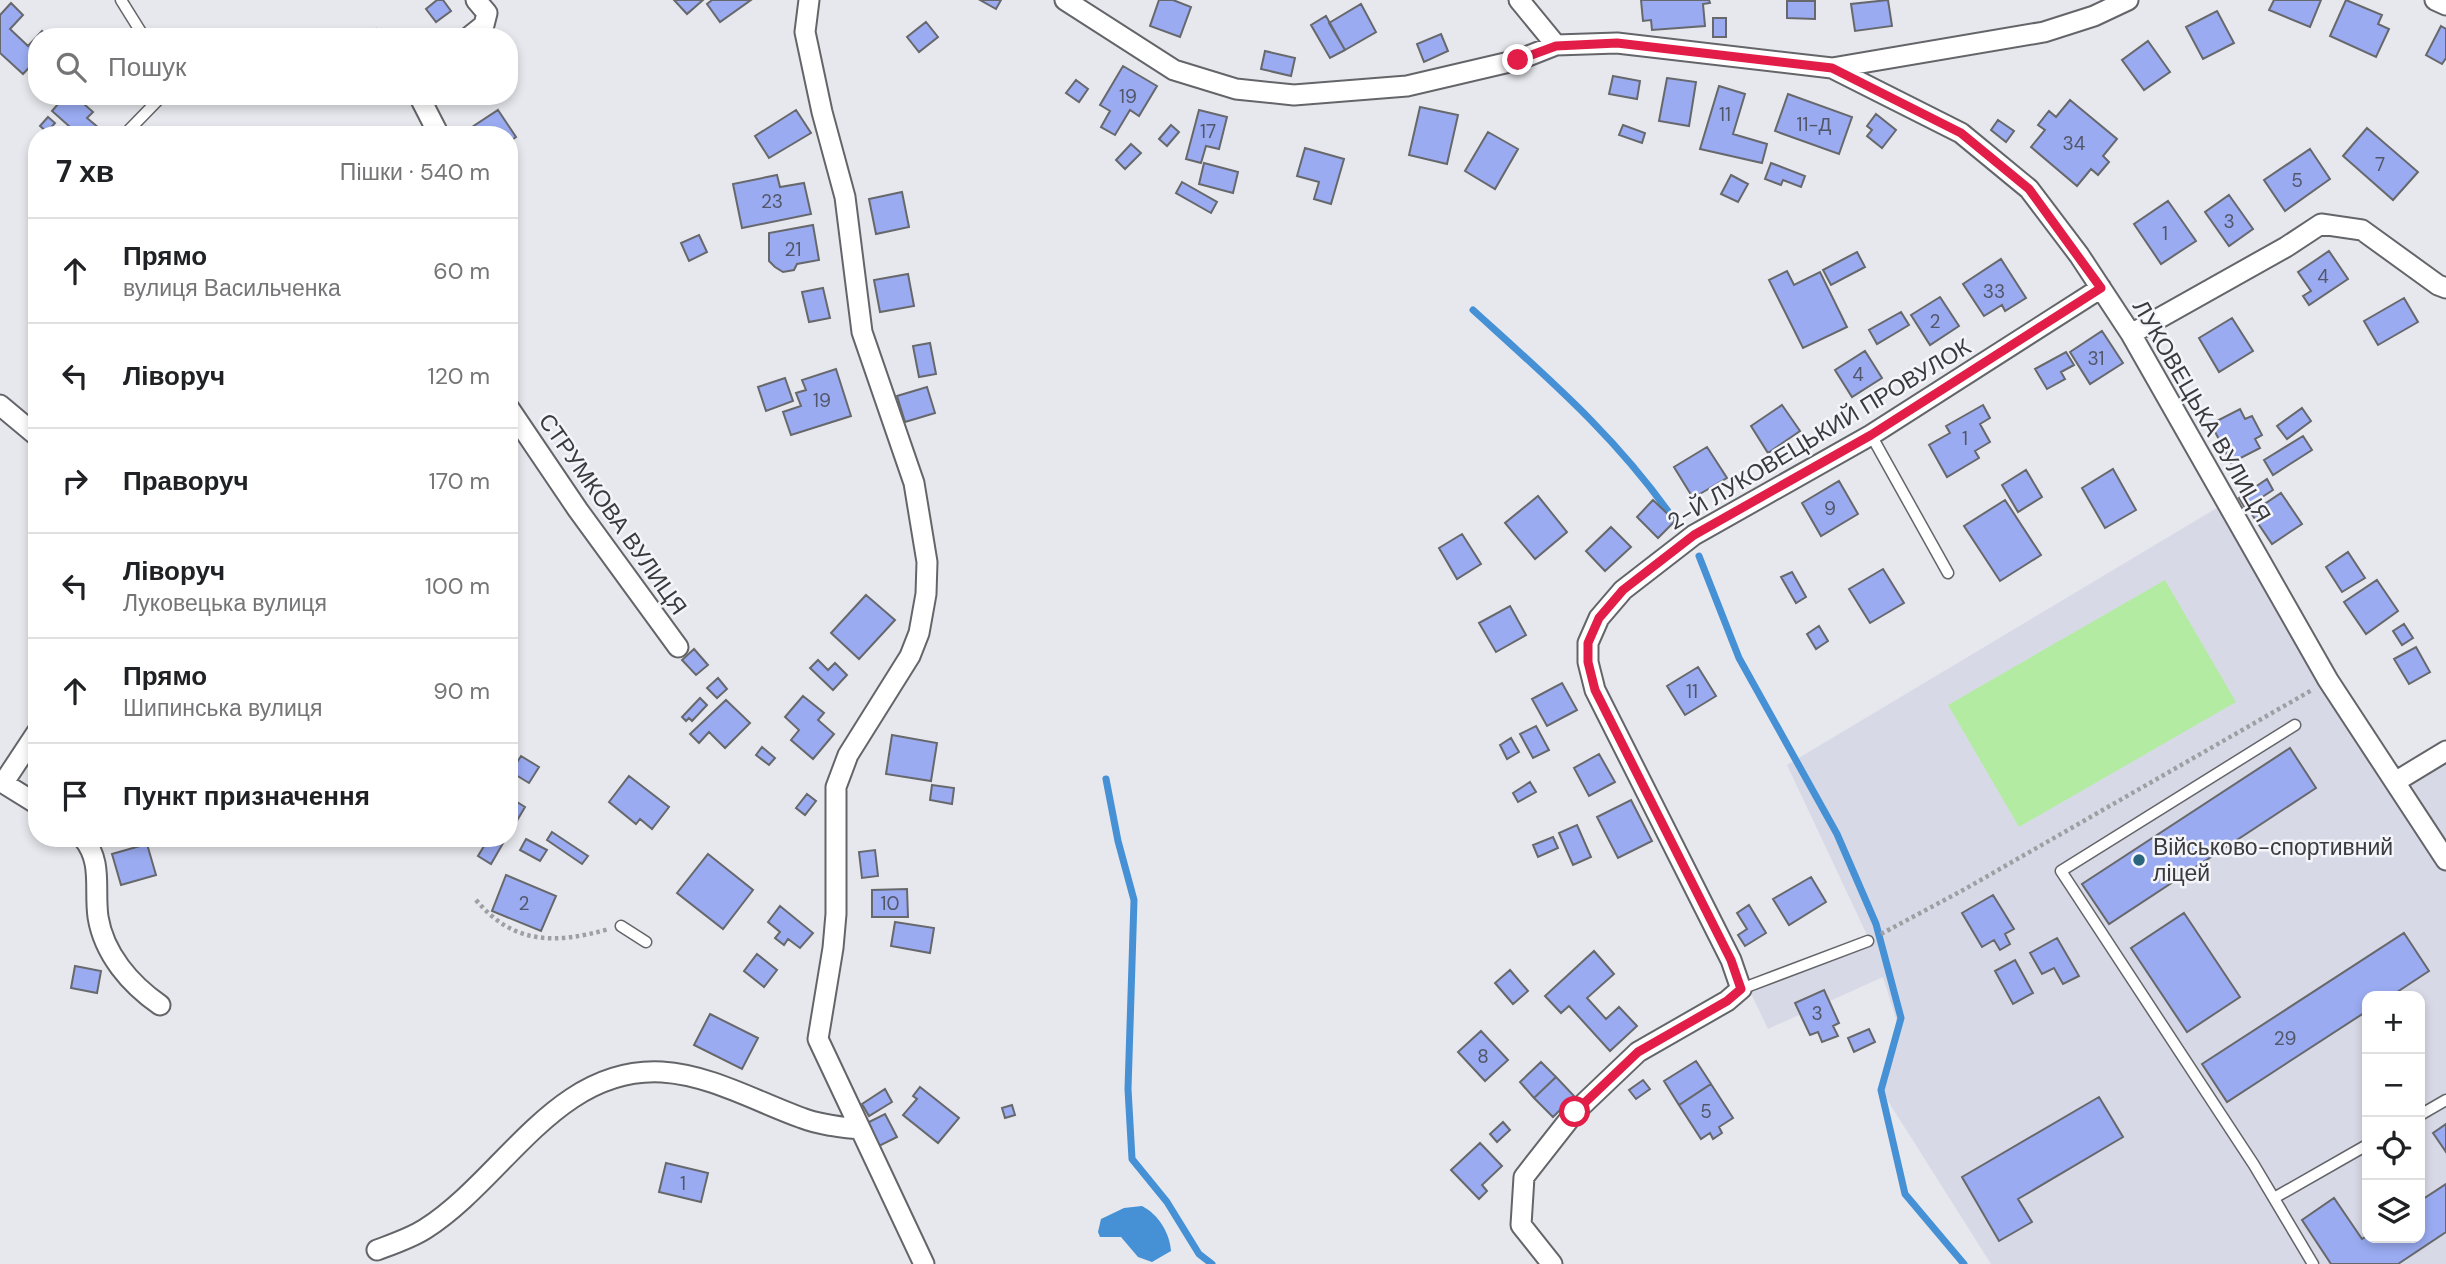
<!DOCTYPE html>
<html lang="uk">
<head>
<meta charset="utf-8">
<style>
	body { margin:0; font-family:"DM Sans",sans-serif; background:#f6f6f6; color:#202124 }
	.controls { position:absolute; right:21px; bottom:21px; display:grid; overflow:hidden; border-radius:14px; box-shadow:0 4px 10px #0003 }
	.controls button { width:63px; height:63px; display:grid; place-items:center; padding:0; border:0; border-bottom:2px solid #e0e0e0; background:#fff; color:#202124; font:35px sans-serif }
	.stop { position:absolute; width:21px; height:21px; margin:-16px; border:5px solid #e11d48; border-radius:50%; background:#fff }
	.stop.end { background:#e11d48; border-color:#fff; box-shadow:0 2px 7px #0008 }
	.list { margin:0; padding:0; list-style:none }
	h2 { display:flex; justify-content:space-between; align-items:center; height:91px; margin:0; padding:0 28px; font-size:30px }
	h2 small { font-size:23px; font-weight:400; color:#757577 }
	.list li { display:grid; grid-template-columns:46px 1fr auto; gap:21px; align-items:center; box-sizing:border-box; height:105px; padding:0 28px; border-top:2px solid #e0e0e0 }
	.list b { display:block; font-size:26px; white-space:nowrap }
	.list p { margin:0; font-size:23px; white-space:nowrap; color:#757577 }
	.list em { font-size:23px; font-style:normal; color:#757577 }
	.icon { flex:none; width:38px; height:38px; fill:none; stroke:currentColor; stroke-width:2; stroke-linecap:round; stroke-linejoin:round }
	.map { position:relative; flex:none; width:2446px; height:1264px; overflow:hidden }
	.search { position:absolute; background:#fff; box-shadow:0 4px 10px #0003; left:28px; top:28px; width:490px; height:77px; display:flex; align-items:center; gap:18px; box-sizing:border-box; padding:0 24px; border-radius:28px; color:#757577; font-size:26px }
	.panel { position:absolute; background:#fff; box-shadow:0 4px 10px #0003; left:28px; top:126px; width:490px; height:721px; border-radius:28px }
	.map>svg:first-child { display:block }
	.built { fill:#d7dae6; fill-rule:evenodd }
	.green { fill:#b4eba2 }
	.water { fill:#4690d5 }
	.lines { fill:none; stroke-linecap:round; stroke-linejoin:round }
	.stream { stroke:#4690d5; stroke-width:7 }
	.building { fill:#9aabf1; stroke:#67686c; stroke-width:2 }
	.service-casing { stroke:#646569; stroke-width:13 }
	.minor-casing { stroke:#646569; stroke-width:23 }
	.path { stroke:#9e9fa2; stroke-width:4.5; stroke-dasharray:3.5 3.5; stroke-linecap:butt }
	.service { stroke:#fff; stroke-width:10 }
	.minor { stroke:#fff; stroke-width:19 }
	.route { stroke:#e11d48; stroke-width:9 }
	.poi-dot { fill:#2a677e; stroke:#f4f5fa; stroke-width:2.5 }
	.labels { text-anchor:middle; dominant-baseline:central; stroke-width:5; stroke-linejoin:round; paint-order:stroke }
	.number-label { font-size:19px; fill:#525669 }
	.street-label { font-size:23px; fill:#3a3a3c; stroke:#f4f5fa }
	.poi-label { font-size:23px; fill:#3a3a3c; stroke:#f4f5fa; text-anchor:start }
</style>
</head>
<body>
<div class="map">
<svg width="2446" height="1264" viewBox="0 0 2446 1264">
	<rect width="100%" height="100%" fill="#e6e8ed"/>
	<!-- built -->
	<path class="built" d="M2220,506L2393,785L2446,754V1264H1991L1881,1090L1897,1022L1883,977L1768,1029L1745,981L1867,935L1787,765ZM2367,996H2420V1238H2367Z"/>
	<!-- green -->
	<path class="green" d="M2165,580L2236,702L2019,827L1948,705Z"/>
	<!-- water -->
	<path class="water" d="M1142,1206C1158,1214 1170,1233 1171,1251L1152,1262L1138,1257L1121,1237H1100L1098,1232L1101,1219L1124,1208Z"/>
	<g class="lines">
		<!-- stream -->
		<path class="stream" d="M1473,310C1549,379 1619,439 1677,524
			M1699,556L1739,658L1837,834L1876,924L1901,1018L1881,1090L1905,1194L1964,1264
			M1106,779L1118,841L1134,900L1128,1089L1132,1159L1167,1202L1199,1254L1212,1264"/>
	</g>
	<!-- building -->
	<path class="building" d="M437,0H443L451,11L436,22L426,9Z
		M674,0H703L687,14Z
		M712,0H751L720,22L707,4Z
		M980,0H1001L996,9Z
		M1159,0H1173L1191,7L1180,37L1150,26Z
		M1641,0H1709L1710,3L1703,4L1705,26L1652,30L1651,20L1643,21Z
		M1888,0L1892,26L1855,31L1851,4Z
		M2274,0H2321L2310,27L2269,10Z
		M2346,0L2382,15L2378,24L2389,29L2376,57L2330,36Z
		M1787,1H1815V19L1787,18Z
		M11,3L23,15L10,29L28,46L42,31L48,37H37V59L23,74L0,53V15Z
		M1361,4L1376,32L1345,50L1329,23Z
		M2217,11L2234,43L2203,59L2186,27Z
		M1326,16L1345,50L1330,58L1311,25Z
		M1713,18H1726V37H1713Z
		M926,22L938,37L919,52L907,37Z
		M2441,26L2446,29V58L2442,64L2426,55Z
		M376,29L382,37H368V36Z
		M1441,34L1448,51L1424,62L1417,44Z
		M2148,41L2170,72L2144,90L2122,60Z
		M1265,51L1295,58L1291,76L1261,69Z
		M1123,66L1157,86L1139,116L1130,110L1115,135L1101,127L1110,111L1100,105Z
		M1613,76L1640,81L1637,99L1609,94Z
		M1667,78L1696,82L1689,126L1659,121Z
		M1076,80L1088,89L1079,102L1066,93Z
		M1719,86L1745,94L1733,134L1767,144L1762,163L1700,149Z
		M1788,94L1852,117L1839,154L1775,131Z
		M65,96H75L93,112L87,118L99,128L92,135H79L52,111Z
		M2070,100L2117,139L2103,156L2109,162L2098,175L2091,169L2077,186L2031,147L2045,130L2038,125L2049,111L2056,117Z
		M1420,107L1458,115L1447,164L1409,155Z
		M498,110L516,137L509,142V135H473L469,129Z
		M796,110L811,133L769,158L755,136Z
		M1199,110L1227,117L1219,149L1206,146L1201,163L1186,159Z
		M1876,114L1896,130L1882,148L1867,136L1872,130L1867,126Z
		M48,117L55,123L47,132L40,126Z
		M1998,120L2014,131L2006,142L1991,130Z
		M1171,125L1179,132L1167,146L1159,139Z
		M1623,125L1645,133L1642,143L1619,135Z
		M2367,128L2418,172L2393,200L2343,156Z
		M1488,132L1518,149L1495,189L1465,171Z
		M1131,144L1141,153L1125,169L1116,160Z
		M1305,148L1344,159L1331,204L1314,199L1319,182L1297,176Z
		M2310,149L2330,179L2285,211L2264,180Z
		M1204,163L1238,172L1233,193L1199,184Z
		M1771,163L1805,176L1801,187L1783,180L1781,185L1765,179Z
		M777,175L780,187L804,183L811,214L742,228L733,184Z
		M1731,175L1748,184L1738,202L1721,194Z
		M1182,182L1217,202L1211,213L1176,193Z
		M902,192L909,227L876,234L869,199Z
		M2229,195L2253,229L2229,246L2205,212Z
		M2168,201L2196,241L2161,264L2134,224Z
		M813,225L819,260L797,264L794,270L783,272L775,267L769,261V233Z
		M699,235L707,252L689,261L681,243Z
		M2329,251L2348,279L2309,305L2303,296L2311,291L2298,272Z
		M1857,252L1865,267L1831,285L1823,270Z
		M2001,259L2026,298L2005,311L2002,305L1984,316L1963,284Z
		M1787,271L1794,285L1820,272L1847,327L1803,348L1769,280Z
		M908,274L914,306L880,312L874,280Z
		M823,288L830,318L809,322L802,292Z
		M1940,297L1959,326L1930,345L1911,315Z
		M2404,298L2418,322L2378,345L2364,321Z
		M1901,312L1909,325L1877,344L1869,330Z
		M2232,318L2253,351L2219,372L2199,338Z
		M2102,331L2123,363L2090,384L2070,352Z
		M930,343L936,374L919,377L913,346Z
		M1865,351L1882,378L1852,397L1835,370Z
		M2066,352L2074,365L2061,372L2065,379L2047,389L2035,369Z
		M836,369L851,416L791,435L783,412L801,406L796,393L806,390L802,380Z
		M785,378L793,401L766,411L758,387Z
		M927,387L935,413L905,422L897,396Z
		M1782,405L1800,431L1768,453L1751,426Z
		M1983,405L1990,418L1980,424L1990,442L1975,451L1979,458L1947,477L1929,445L1950,433L1946,426Z
		M2302,408L2311,421L2287,439L2277,426Z
		M2240,409L2245,419L2252,416L2262,435L2255,439L2260,448L2231,463L2211,424Z
		M2303,436L2312,450L2273,475L2264,460Z
		M1707,447L1727,478L1693,498L1674,467Z
		M2113,469L2136,510L2105,528L2082,488Z
		M2026,470L2042,497L2018,512L2002,485Z
		M2267,479L2273,490L2245,508L2239,498Z
		M1839,481L1858,514L1821,536L1802,503Z
		M2281,493L2302,524L2272,544L2251,513Z
		M1538,496L1567,532L1535,559L1505,523Z
		M1653,500L1675,521L1658,538L1637,517Z
		M2005,500L2041,555L2000,581L1964,526Z
		M1611,527L1631,547L1605,571L1586,551Z
		M1462,534L1481,564L1457,579L1439,548Z
		M2348,552L2365,578L2342,592L2326,567Z
		M1883,569L1904,603L1870,623L1849,589Z
		M1792,572L1806,597L1796,603L1781,577Z
		M2377,580L2398,611L2366,634L2344,602Z
		M866,595L895,620L859,659L831,633Z
		M1510,606L1526,635L1496,652L1479,623Z
		M2404,624L2413,638L2402,645L2393,631Z
		M1819,626L1828,641L1816,649L1807,634Z
		M2416,647L2430,672L2409,684L2394,659Z
		M694,649L708,665L696,675L682,660Z
		M818,660L828,670L835,663L847,675L833,690L810,668Z
		M1698,667L1716,696L1685,715L1667,686Z
		M718,678L727,689L717,698L707,688Z
		M1562,683L1577,710L1547,726L1532,699Z
		M803,696L824,713L818,720L834,734L813,759L791,740L799,730L785,717Z
		M700,698L707,705L692,721L689,718L686,721L682,717Z
		M726,700L750,723L725,748L709,732L699,743L690,734Z
		M1536,726L1549,750L1533,758L1520,734Z
		M892,735L937,743L931,781L886,774Z
		M1511,738L1519,752L1507,759L1500,745Z
		M762,747L775,758L769,765L756,755Z
		M2290,748L2316,788L2109,924L2082,884Z
		M1599,754L1615,782L1589,796L1574,768Z
		M521,756L539,767L529,783L511,772Z
		M629,776L669,807L652,829L640,819L636,824L609,802Z
		M1530,782L1536,792L1518,802L1513,793Z
		M932,785L954,788L952,804L930,800Z
		M807,794L816,801L805,815L796,808Z
		M509,797L525,807L509,834Z
		M1631,800L1652,841L1618,858L1597,817Z
		M1577,825L1591,857L1573,865L1559,833Z
		M552,832L588,856L582,864L547,840Z
		M1553,837L1558,848L1538,857L1533,845Z
		M489,838H506L491,864L478,856Z
		M526,839L547,850L540,861L520,850Z
		M147,844L156,875L121,885L112,854Z
		M875,850L878,876L862,878L859,852Z
		M708,854L753,890L723,929L677,893Z
		M506,875L556,896L541,931L492,911Z
		M1811,877L1826,902L1789,925L1773,899Z
		M907,889L908,917H872V890Z
		M1993,895L2014,929L2005,934L2010,944L2000,950L1994,940L1982,947L1962,913Z
		M1749,905L1766,933L1745,946L1738,935L1747,929L1737,913Z
		M780,906L813,933L800,948L788,939L784,945L775,938L780,932L768,922Z
		M2184,913L2240,997L2187,1032L2131,948Z
		M895,922L934,928L930,953L891,946Z
		M2404,933L2429,971L2391,996H2367V1011L2227,1102L2202,1064Z
		M2057,938L2079,976L2063,984L2054,968L2042,974L2030,953Z
		M1594,951L1614,974L1587,998L1606,1019L1619,1007L1637,1026L1610,1051L1569,1006L1561,1013L1545,996Z
		M757,954L777,970L764,987L744,971Z
		M2015,960L2033,993L2013,1004L1995,971Z
		M75,966L101,971L97,993L71,988Z
		M1510,970L1528,991L1513,1004L1495,983Z
		M1824,990L1839,1023L1833,1026L1838,1036L1822,1042L1818,1032L1810,1035L1795,1003Z
		M710,1014L758,1038L742,1069L694,1045Z
		M1869,1029L1875,1042L1854,1052L1848,1038Z
		M1481,1031L1508,1060L1485,1081L1458,1052Z
		M1696,1061L1711,1084L1679,1105L1664,1081Z
		M1541,1062L1556,1077L1534,1098L1520,1082Z
		M1556,1077L1574,1096L1553,1117L1534,1098Z
		M1643,1080L1650,1089L1636,1099L1629,1090Z
		M1711,1084L1733,1118L1719,1127L1722,1133L1713,1139L1710,1133L1701,1139L1679,1105Z
		M920,1087L959,1118L938,1143L903,1115L917,1099L913,1096Z
		M885,1089L892,1102L869,1116L862,1104Z
		M2099,1097L2123,1137L2018,1199L2032,1222L1999,1241L1962,1177Z
		M1012,1105L1015,1115L1005,1118L1002,1108Z
		M885,1114L897,1137L879,1146L867,1123Z
		M1503,1122L1510,1130L1497,1142L1490,1134Z
		M2446,1124V1152L2433,1133Z
		M1480,1143L1502,1166L1482,1185L1487,1191L1479,1199L1451,1170Z
		M666,1163L708,1173L701,1202L659,1192Z
		M2446,1184V1232L2398,1264H2331L2302,1220L2334,1198L2362,1239L2367,1236L2420,1238V1201Z"/>
	<g class="lines">
		<defs>
			<path id="service" d="M121,0L144,37
				M129,130L162,96
				M1871,435L1948,573
				M2295,725L2061,871L2254,1165L2313,1264
				M621,926L646,942
				M1741,989L1868,941
				M2420,1115L2446,1100
				M2274,1198L2367,1145"/>
			<path id="minor" d="M809,0L805,32L822,112L845,197L862,332L914,483L927,562L926,594L919,633L910,656L848,755L836,787V914L833,948L818,1039L924,1264
				M1065,0L1174,70L1236,89L1294,95L1407,86L1518,60L1556,45L1617,43L1832,68L2044,32L2094,16L2128,0
				M1519,0L1556,45
				M2435,0L2446,5
				M469,37L484,25L487,13L476,0
				M1832,68L1961,133L2029,189L2079,255L2131,334L2328,680L2446,860
				M419,96L439,135
				M2131,334L2286,247L2321,224L2362,230L2438,285L2446,288
				M0,405L37,436
				M509,408L578,510L678,647
				M0,781L37,804
				M4,782L37,732
				M2395,782L2446,751
				M83,838C103,862 94,888 98,917C104,954 130,984 160,1005
				M377,1250C393,1244 411,1238 425,1229C504,1179 556,1066 662,1072C711,1075 757,1102 802,1118C820,1125 841,1127 859,1129
				M1552,1264L1521,1225L1524,1177L1575,1112L1638,1052L1727,1001L1741,989L1731,960L1595,690L1588,662V643L1599,618L1623,590L1694,535L1871,435L2101,288"/>
		</defs>
		<!-- service casing -->
		<use href="#service" class="service-casing"/>
		<!-- minor casing -->
		<use href="#minor" class="minor-casing"/>
		<!-- path -->
		<path class="path" d="M476,900C514,945 555,944 609,929
			M1881,934L1965,889L2312,690"/>
		<!-- service -->
		<use href="#service" class="service"/>
		<!-- minor -->
		<use href="#minor" class="minor"/>
	</g>
	<g class="lines">
		<!-- route -->
		<path class="route" d="M1518,60L1556,46L1617,43L1832,68L1961,133L2029,189L2101,288L1871,435L1694,535L1623,590L1599,618L1588,643V662L1595,690L1731,960L1741,989L1727,1001L1638,1052L1575,1112"/>
	</g>
	<!-- markers -->
	<circle class="poi-dot" cx="2139" cy="860" r="7"/>
	<g class="labels">
		<!-- number labels -->
		<g class="number-label">
			<text x="1128" y="96">19</text>
			<text x="1725" y="114">11</text>
			<text x="1814" y="124">11-Д</text>
			<text x="1208" y="131">17</text>
			<text x="2074" y="143">34</text>
			<text x="2380" y="164">7</text>
			<text x="2297" y="180">5</text>
			<text x="772" y="201">23</text>
			<text x="2229" y="221">3</text>
			<text x="2165" y="233">1</text>
			<text x="793" y="249">21</text>
			<text x="2323" y="276">4</text>
			<text x="1994" y="291">33</text>
			<text x="1935" y="321">2</text>
			<text x="2096" y="358">31</text>
			<text x="1858" y="374">4</text>
			<text x="822" y="400">19</text>
			<text x="1965" y="438">1</text>
			<text x="1830" y="508">9</text>
			<text x="1692" y="691">11</text>
			<text x="524" y="903">2</text>
			<text x="890" y="903">10</text>
			<text x="1817" y="1013">3</text>
			<text x="2285" y="1038">29</text>
			<text x="1483" y="1056">8</text>
			<text x="1706" y="1111">5</text>
			<text x="683" y="1183">1</text>
		</g>
		<!-- street labels -->
		<g class="street-label">
			<text transform="translate(2202 411) rotate(60)">ЛУКОВЕЦЬКА ВУЛИЦЯ</text>
			<text transform="translate(1819 434) rotate(-31)">2-Й ЛУКОВЕЦЬКИЙ ПРОВУЛОК</text>
			<text transform="translate(613 514) rotate(55)">СТРУМКОВА ВУЛИЦЯ</text>
		</g>
		<!-- poi labels -->
		<g class="poi-label">
			<text x="2153" y="847">Військово-спортивний<tspan x="2153" dy="26">ліцей</tspan></text>
		</g>
	</g>
</svg>
<div class="controls">
<button>+</button>
<button>−</button>
<button><svg class="icon" aria-label="locate" viewBox="0 0 24 24"><circle cx="12" cy="12" r="6"/><path d="M12 2v4M12 18v4M2 12h4M18 12h4"/></svg></button>
<button><svg class="icon" aria-label="layers" viewBox="0 0 24 24"><path d="M12 4l9 5-9 5-9-5zM3 14l9 5 9-5"/></svg></button>
</div>
<div class="stop" style="left:1575px;top:1112px"></div>
<div class="stop end" style="left:1518px;top:60px"></div>
<div class="search"><svg class="icon" aria-label="search" viewBox="0 0 24 24"><circle cx="10" cy="10" r="6"/><path d="M15 15l6 6"/></svg>Пошук</div>
<section class="panel">
<h2>7 хв<small>Пішки · 540 m</small></h2>
<ul class="list">
<li><svg class="icon" aria-label="ahead" viewBox="0 0 24 24"><path d="M12 20V5M6 11l6-6 6 6"/></svg><div><b>Прямо</b><p>вулиця Васильченка</p></div><em>60 m</em></li>
<li><svg class="icon" aria-label="left" viewBox="0 0 24 24"><path d="M17 20v-9H6M10 6l-5 5 5 5"/></svg><div><b>Ліворуч</b></div><em>120 m</em></li>
<li><svg class="icon" aria-label="right" viewBox="0 0 24 24"><path d="M7 20v-9h11M14 6l5 5-5 5"/></svg><div><b>Праворуч</b></div><em>170 m</em></li>
<li><svg class="icon" aria-label="left" viewBox="0 0 24 24"><path d="M17 20v-9H6M10 6l-5 5 5 5"/></svg><div><b>Ліворуч</b><p>Луковецька вулиця</p></div><em>100 m</em></li>
<li><svg class="icon" aria-label="ahead" viewBox="0 0 24 24"><path d="M12 20V5M6 11l6-6 6 6"/></svg><div><b>Прямо</b><p>Шипинська вулиця</p></div><em>90 m</em></li>
<li><svg class="icon" aria-label="arrive" viewBox="0 0 24 24"><path d="M6 21V4h12l-3 4 3 4H6"/></svg><div><b>Пункт призначення</b></div></li>
</ul>
</section>
</div>
</body>
</html>
